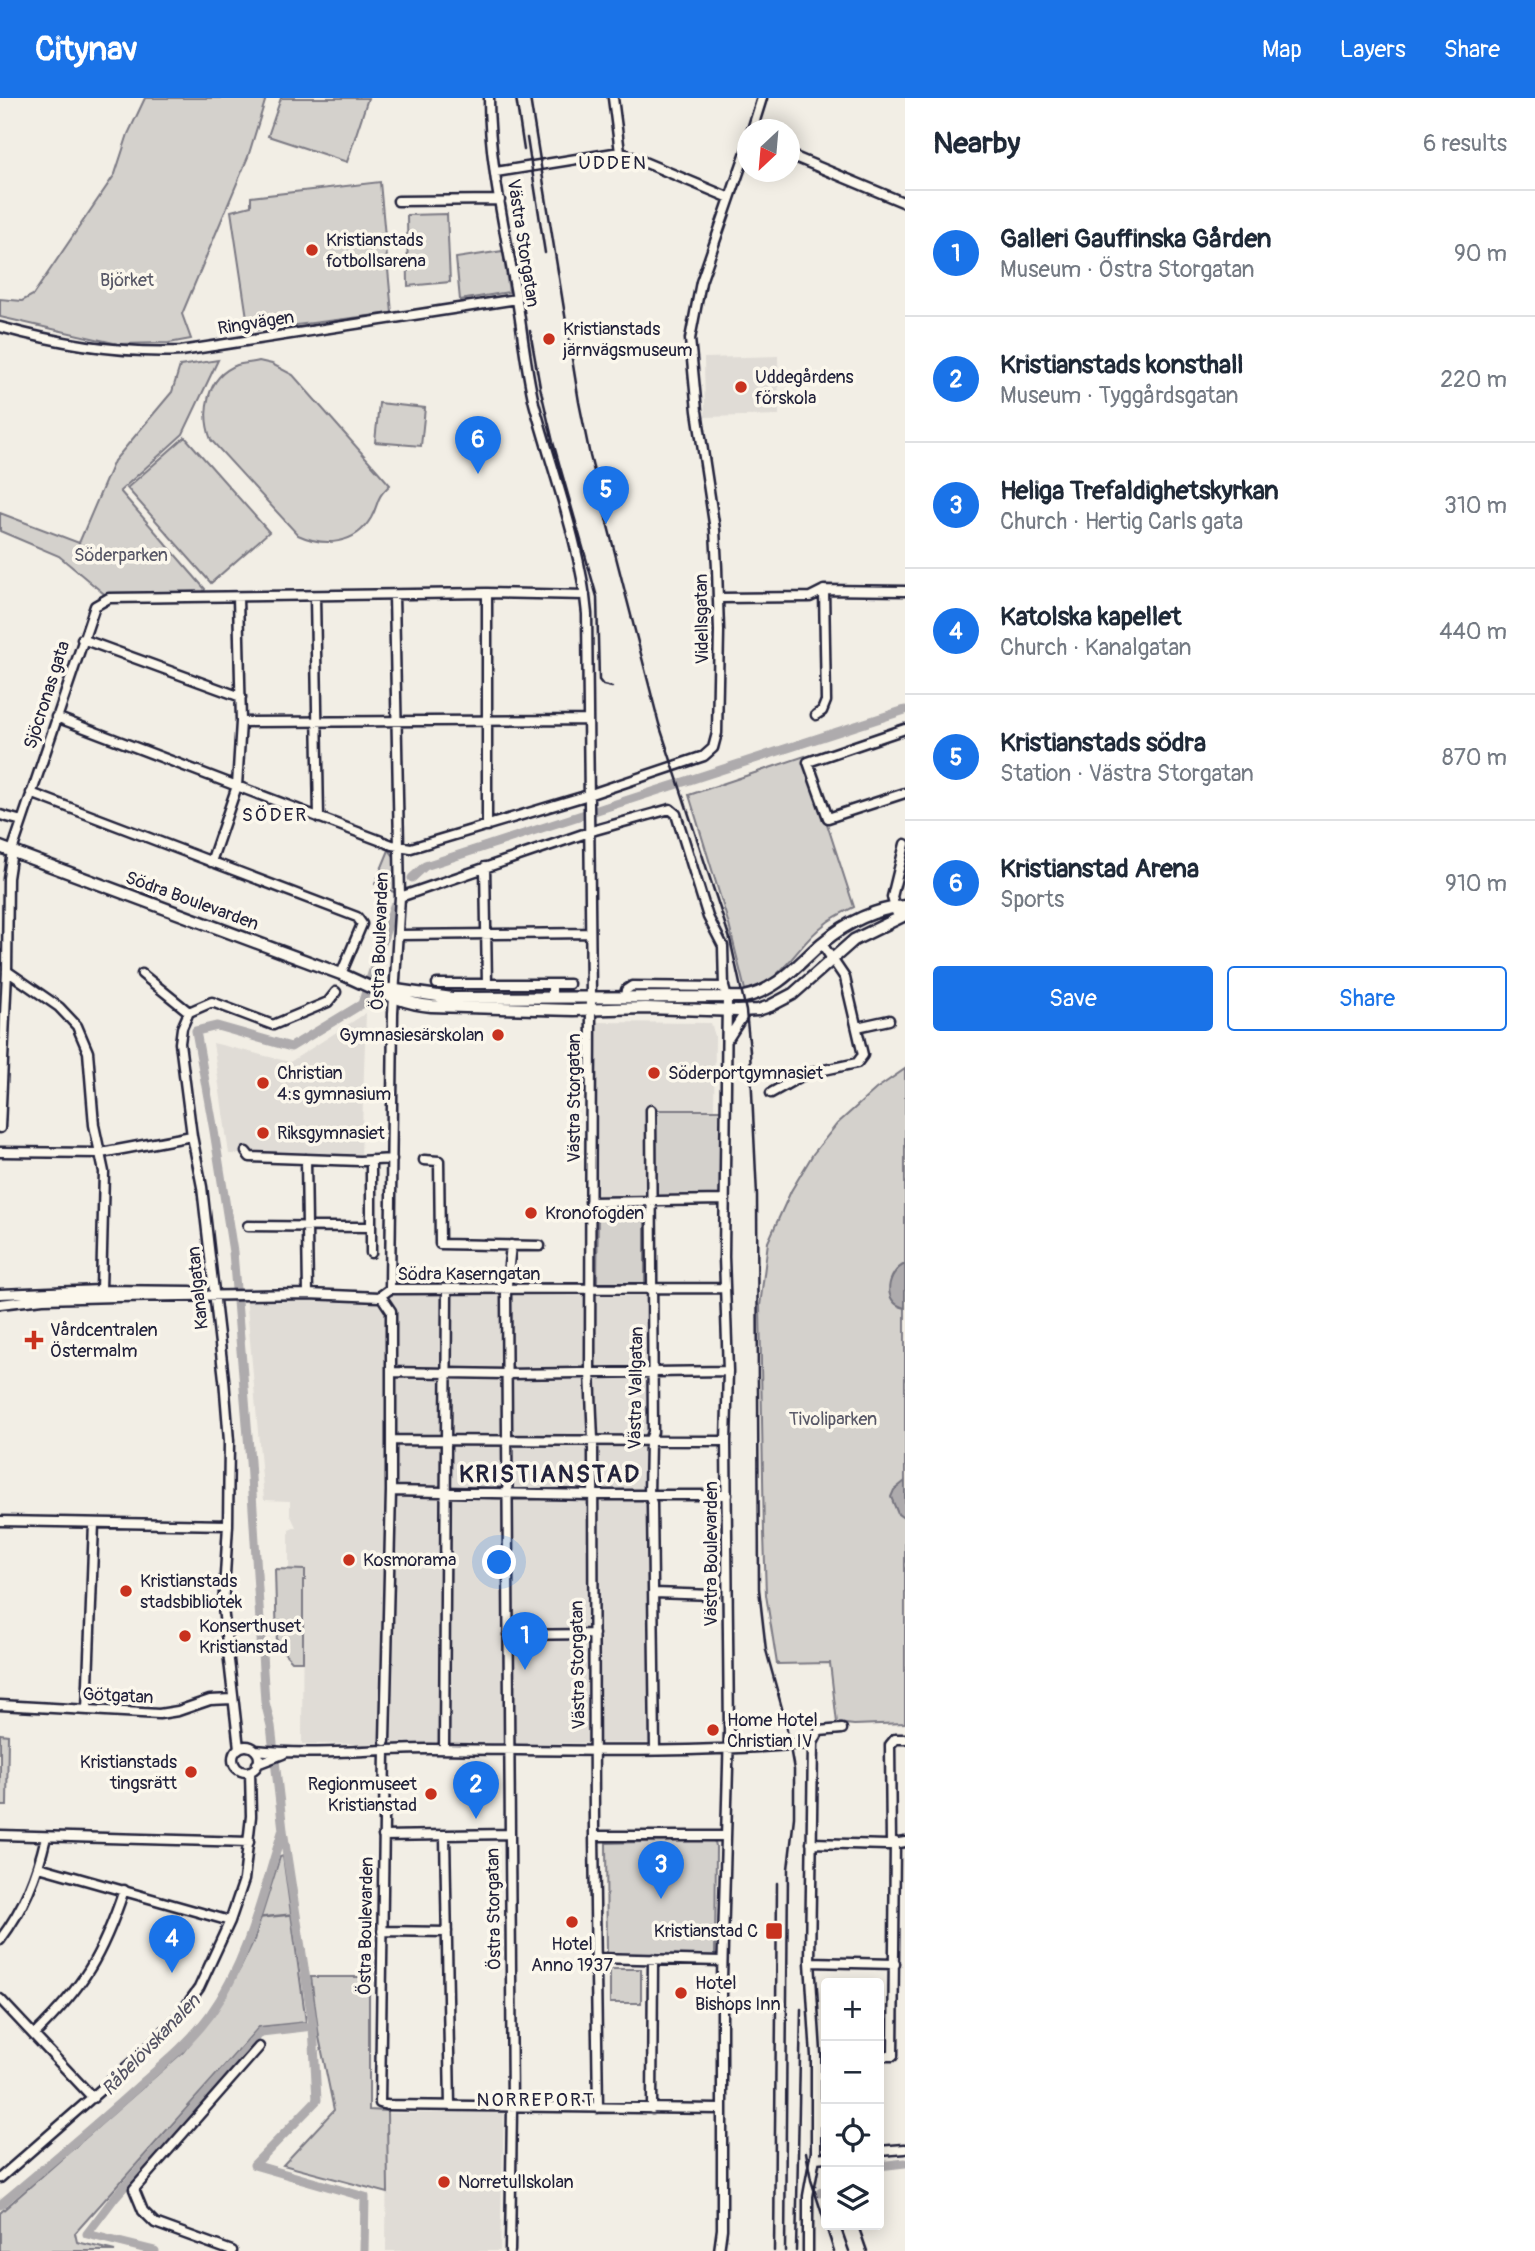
<!DOCTYPE html>
<html lang="en">
<head>
<meta charset="utf-8">
<style>
	body { margin:0; font-family:Pangolin,sans-serif; background:#f6f6f7; color:#1f2937 }
	.controls { position:absolute; right:21px; bottom:21px; display:grid; overflow:hidden; border-radius:7px; box-shadow:0 4px 18px #0003 }
	.controls button { width:63px; height:63px; display:grid; place-items:center; padding:0; border:0; border-bottom:2px solid #e0e1e3; background:#fff; color:#1f2937; font:35px sans-serif }
	.compass { position:absolute; left:737px; top:21px; width:63px; height:63px; border-radius:50%; background:#fff; box-shadow:0 4px 18px #0003; rotate:206deg }
	.you { position:absolute; left:500px; top:1465px; width:24px; height:24px; margin:-18px; border:5px solid #fff; border-radius:50%; background:#1a73e8; box-shadow:0 0 0 10px #1a73e833 }
	.badge { display:grid; place-items:center; width:46px; height:46px; border-radius:50%; background:#1a73e8; color:#fff; font-size:23px; font-weight:700 }
	.pin { position:absolute; translate:-50% -58px; filter:drop-shadow(0 2px 4px #0008) }
	.pin::after { content:''; position:absolute; top:37px; width:24px; height:21px; background:inherit; clip-path:polygon(0 0,100% 0,50% 100%) }
	.list { margin:0; padding:0; list-style:none }
	h2 { display:flex; justify-content:space-between; align-items:center; height:91px; margin:0; padding:0 28px; font-size:30px }
	h2 small { font-size:23px; font-weight:400; color:#747a83 }
	.list li { display:grid; grid-template-columns:46px 1fr auto; gap:21px; align-items:center; box-sizing:border-box; height:126px; padding:0 28px; border-top:2px solid #e0e1e3 }
	.list b { display:block; font-size:26px; white-space:nowrap }
	.list p { margin:0; font-size:23px; white-space:nowrap; color:#747a83 }
	.list em { font-size:23px; font-style:normal; color:#747a83 }
	.actions { display:flex; gap:14px; padding:21px 28px }
	.actions a { flex:1; padding:16px 0; border:2px solid #1a73e8; border-radius:7px; text-align:center; font-size:24px; color:#1a73e8 }
	.actions .main { background:#1a73e8; color:#fff }
	.icon { flex:none; width:38px; height:38px; fill:none; stroke:currentColor; stroke-width:2; stroke-linecap:round; stroke-linejoin:round }
	.map { position:relative; flex:none; width:905px; height:2153px; overflow:hidden }
	header { display:flex; align-items:center; gap:42px; box-sizing:border-box; height:98px; padding:0 35px; background:#1a73e8; color:#fff }
	header strong { font-size:33px }
	nav { display:flex; gap:38px; margin-inline-start:auto; font-size:24px }
	main { display:flex }
	aside { flex:1; background:#fff }
	.map>svg:first-child { display:block }
	.built { fill:#e0dcd6 }
	.green { fill:#d4d1cc; stroke:#7b7a84; stroke-width:2 }
	.water { fill:#aeabad; stroke:#76747f; stroke-width:2 }
	.lines { fill:none; stroke-linecap:round; stroke-linejoin:round }
	.stream { stroke:#76747f; stroke-width:2.5 }
	.canal { stroke:#aeabad; stroke-width:9 }
	.minor-casing { stroke:#22223b; stroke-width:13 }
	.major-casing { stroke:#22223b; stroke-width:15 }
	.minor { stroke:#fbf7ec; stroke-width:8 }
	.major { stroke:#fbf7ec; stroke-width:10 }
	.rail { stroke:#22223b; stroke-width:2.5 }
	.poi-dot { fill:#c8321e; stroke:#fbf7ec; stroke-width:2.5 }
	.labels { text-anchor:middle; dominant-baseline:central; stroke-width:7; stroke-linejoin:round; paint-order:stroke }
	.poi-label { font-size:18px; fill:#22223b; stroke:#fbf7ec; text-anchor:start }
	.street-label { font-size:18px; fill:#22223b; stroke:#fbf7ec }
	.park-label { font-size:18px; fill:#575766; stroke:#fbf7ec }
	.neighbourhood-label { font-size:19px; letter-spacing:2px; fill:#22223b; stroke:#fbf7ec }
	.water-label { font-size:19px; font-style:italic; fill:#535263; stroke:#fbf7ec }
	.district-label { font-size:24px; font-weight:bold; letter-spacing:2px; fill:#22223b; stroke:#fbf7ec }
</style>
</head>
<body>
<header>
<strong>Citynav</strong>
<nav><a>Map</a><a>Layers</a><a>Share</a></nav>
</header>
<main>
<div class="map">
<svg width="905" height="2153" viewBox="0 0 905 2153">
	<rect width="100%" height="100%" fill="#f2eee5"/>
	<filter id="ink" filterUnits="userSpaceOnUse"><feTurbulence type="fractalNoise" baseFrequency=".0143" numOctaves="2"/><feDisplacementMap in="SourceGraphic" scale="14" xChannelSelector="R" yChannelSelector="G"/><feConvolveMatrix kernelMatrix="1 2 1 2 8 2 1 2 1" color-interpolation-filters="sRGB"/></filter>
	<g filter="url(#ink)">
		<!-- built -->
		<path class="built" d="M778,258L779,317L705,319L704,260Z
			M366,915L361,1060L229,1056L213,945L290,964Z
			M592,924L711,925L715,938L714,1012H651V1099H595Z
			M653,1196L655,1645L302,1646L303,1482L304,1472H289V1432L296,1429L290,1416V1403L264,1402L246,1197Z
			M387,2015H504L500,2153H386Z"/>
		<!-- green -->
		<path class="green" d="M145,0H266L248,59L182,216L191,241L169,245L118,246L0,219V201L22,203L33,197L115,76L128,36Z
			M281,0H368L347,64L268,38Z
			M380,84L392,215L249,233L231,113L251,108V99Z
			M447,116L450,184L408,188L407,117Z
			M503,153L509,194L460,202L456,160Z
			M218,262L183,336L120,393L205,491L201,499L109,500L59,458L0,433V415L79,445L114,363L172,294L180,268Z
			M259,263L272,266L293,277L390,387C374,402 380,404 371,420C355,447 324,449 298,437L211,342C201,315 206,279 237,267C243,265 252,265 259,263Z
			M379,305L425,310L421,348L375,344Z
			M185,339L269,434L211,485L127,390Z
			M805,658L854,809C844,814 833,819 825,826C796,847 784,885 745,892L729,827L689,697Z
			M389,752L396,761V795L375,786Z
			M905,971V1625L854,1627L837,1625L830,1565L777,1566L766,1497L764,1436L760,1208L768,1144L791,1093L813,1056L837,1026L876,991Z
			M651,1012H725V1102H651Z
			M645,1111V1186L597,1185L598,1112Z
			M275,1471L305,1472V1482H303V1563H292L277,1547Z
			M0,1636L8,1637L7,1708H0Z
			M711,1742L715,1744L716,1748L715,1857L712,1859L607,1857L606,1745Z
			M283,1758L306,1924L259,1929L75,2135L77,2144L115,2153H0V2115L183,1954L212,1918L241,1869L254,1842L280,1759Z
			M605,1871H641V1905H610V1874L603,1873Z
			M311,1879H369V2012L387,2013L388,2095L283,2067L334,2012L319,1939Z"/>
		<!-- water -->
		<path class="water" d="M905,1166V1210C881,1205 887,1174 905,1166Z
			M905,1383V1421L898,1416L891,1399L894,1392Z"/>
		<g class="lines">
			<!-- stream -->
			<path class="stream" d="M256,1820L296,1816"/>
			<!-- canal -->
			<path class="canal" d="M412,780L425,768L905,612
				M879,2068L905,2065
				M820,2095L826,2091
				M0,2107C48,2067 96,2027 142,1985C166,1964 191,1943 210,1917C248,1863 263,1796 282,1734
				M155,2153L87,2136L115,2099L261,1934L313,1928
				M364,2153L365,2099L254,2067L317,2002L313,1928L283,1732L271,1628L265,1604L250,1363L233,1154L214,1033L196,933L217,928L291,949L362,906L394,808"/>
			<defs>
				<path id="minor" d="M489,0C489,63 504,127 515,190C522,228 525,267 534,305C552,372 581,448 587,516L591,898L590,1274L593,1341L594,1738L598,2010
					M613,0L620,54
					M752,32L762,0
					M790,57L905,105
					M496,74L620,54L730,100
					M398,103L500,102
					M0,229C58,245 121,256 181,253L517,201
					M487,495V728
					M315,498L319,720
					M719,500L810,499L824,492L905,493
					M82,541L241,599
					M816,617L822,613L826,603L824,492
					M56,619L326,722L392,747L411,750L582,699L704,658L713,650L717,635L719,533L717,470L715,432L697,313L690,241L701,184L748,48
					M241,624L587,622
					M905,631L808,664L828,720L905,695
					M31,695L357,819L362,826L341,876
					M0,717L22,723
					M211,764L237,688L241,624L238,499
					M485,769L487,886
					M400,799L595,732L670,711L676,716L708,819L723,848L724,889L727,900L724,1159L728,1273L726,1343L729,1634L722,1881V2131L719,2153
					M896,814L892,799L905,746
					M398,837L590,835
					M7,873L59,909L77,928L88,954L94,1027L104,1074L101,1192
					M142,876L189,914
					M437,886H552V899
					M552,886H569
					M625,899L626,892L632,888L724,889
					M857,929L889,922
					M728,941L746,913
					M771,995L805,976L857,965L863,957L845,880L822,846
					M651,1012L653,1334L650,1342L649,1398L652,1405L655,1651
					M0,1030L7,873L8,780L12,753L95,508L109,500L487,495L585,497
					M0,1054L101,1055L192,1038
					M246,1054L250,1059L360,1063L392,1061
					M306,1061L308,1196
					M371,1062V1155
					M424,1062L439,1063L440,1146L540,1148
					M590,1104L725,1102
					M248,1128L371,1129
					M390,1191L393,915L400,799L394,497
					M0,1196L101,1192L191,1193
					M381,1198L391,1213V1393L385,1643
					M0,1206L43,1201L116,1199L308,1196L379,1199L390,1191L725,1190
					M391,1274L506,1276L728,1273
					M391,1342L726,1343
					M391,1393L593,1397H727
					M0,1423L228,1427
					M654,1495L714,1497
					M508,1537L594,1536
					M0,1607L159,1616L178,1613L210,1602L232,1601
					M87,1612L94,1425
					M233 1661a13 13 0 1 1 26 0a13 13 0 1 1-26 0Z
					M239,1650L223,1510L228,1427L229,1343L224,1281L202,1089L192,1038L180,945L182,930L189,914L212,904L273,927L328,904L336,894
					M444,1651L447,1192
					M255,1652C313,1658 372,1651 430,1651C557,1652 687,1657 813,1645
					M385,1652L380,2005L387,2007L721,2011
					M257,1666L283,1656
					M0,1737L249,1744
					M383,1738L509,1736
					M445,1738L450,2008
					M594,1738H726
					M811,1745L887,1747L905,1744
					M891,1746L890,1647L895,1641H905
					M39,1769L230,1823
					M382,1833L447,1834
					M0,1842C24,1810 37,1778 46,1739
					M595,1860L722,1863
					M810,1864L895,1866
					M0,1901L93,2000
					M34,1937C84,1888 102,1858 124,1792
					M879,1958H893L895,1744
					M652,2011L653,1861
					M879,2053L905,2051
					M815,2060L826,2059
					M0,2080L144,1954L178,1919L199,1890L230,1823L244,1782L251,1718L250,1673
					M232,2153L155,2125L143,2113L134,2091L259,1949
					M510,2153L512,2010L506,1196L511,1147
					M808,2153V2098L816,2054V1957L810,1864L813,1645L819,1633L842,1631"/>
				<path id="major" d="M0,749L341,876C372,889 398,905 431,908L574,912L646,910L738,913L758,912L770,908L793,896L854,842L905,817
					M375,889L452,900L744,899C778,892 797,867 822,845C846,825 875,811 905,808"/>
			</defs>
			<!-- minor casing -->
			<use href="#minor" class="minor-casing"/>
			<!-- major casing -->
			<use href="#major" class="major-casing"/>
			<!-- minor -->
			<use href="#minor" class="minor"/>
			<!-- major -->
			<use href="#major" class="major"/>
			<!-- rail -->
			<path class="rail" d="M516,0L524,52
				M530,0L579,304L590,358L659,626L730,841L746,913L750,953L757,1097L759,1491L766,1552L785,1621L794,1672V1719L788,1771L785,2153
				M527,40L545,155
				M530,233L540,289L553,344L597,499L599,582L603,587L612,589
				M806,2054L811,2082L834,2153
				M858,2127L867,2153
				M842,2133L849,2153
				M774,2153L777,1785
				M796,2153L801,1911"/>
		</g>
	</g>
	<!-- markers -->
	<g class="poi-dot">
		<circle cx="312" cy="152" r="7"/>
		<circle cx="549" cy="241" r="7"/>
		<circle cx="741" cy="289" r="7"/>
		<circle cx="498" cy="937" r="7"/>
		<circle cx="654" cy="975" r="7"/>
		<circle cx="263" cy="985" r="7"/>
		<circle cx="263" cy="1035" r="7"/>
		<circle cx="531" cy="1115" r="7"/>
		<path d="M30.5 1231.5h7v7h7v7h-7v7h-7v-7h-7v-7h7z"/>
		<circle cx="349" cy="1462" r="7"/>
		<circle cx="126" cy="1493" r="7"/>
		<circle cx="185" cy="1538" r="7"/>
		<circle cx="713" cy="1632" r="7"/>
		<circle cx="191" cy="1674" r="7"/>
		<circle cx="431" cy="1696" r="7"/>
		<circle cx="572" cy="1824" r="7"/>
		<rect x="765" y="1824" width="18" height="18" rx="3.5"/>
		<circle cx="681" cy="1895" r="7"/>
		<circle cx="444" cy="2084" r="7"/>
	</g>
	<g class="labels">
		<!-- poi labels -->
		<g class="poi-label">
			<text x="326" y="142">Kristianstads<tspan x="326" dy="21">fotbollsarena</tspan></text>
			<text x="563" y="231">Kristianstads<tspan x="563" dy="21">järnvägsmuseum</tspan></text>
			<text x="755" y="279">Uddegårdens<tspan x="755" dy="21">förskola</tspan></text>
			<text x="484" y="937" text-anchor="end">Gymnasiesärskolan</text>
			<text x="277" y="975">Christian<tspan x="277" dy="21">4:s gymnasium</tspan></text>
			<text x="668" y="975">Söderportgymnasiet</text>
			<text x="277" y="1035">Riksgymnasiet</text>
			<text x="545" y="1115">Kronofogden</text>
			<text x="50" y="1232">Vårdcentralen<tspan x="50" dy="21">Östermalm</tspan></text>
			<text x="363" y="1462">Kosmorama</text>
			<text x="140" y="1483">Kristianstads<tspan x="140" dy="21">stadsbibliotek</tspan></text>
			<text x="199" y="1528">Konserthuset<tspan x="199" dy="21">Kristianstad</tspan></text>
			<text x="727" y="1622">Home Hotel<tspan x="727" dy="21">Christian IV</tspan></text>
			<text x="177" y="1664" text-anchor="end">Kristianstads<tspan x="177" dy="21">tingsrätt</tspan></text>
			<text x="417" y="1686" text-anchor="end">Regionmuseet<tspan x="417" dy="21">Kristianstad</tspan></text>
			<text x="758" y="1833" text-anchor="end">Kristianstad C</text>
			<text x="572" y="1846" text-anchor="middle">Hotel<tspan x="572" dy="21">Anno 1937</tspan></text>
			<text x="695" y="1885">Hotel<tspan x="695" dy="21">Bishops Inn</tspan></text>
			<text x="458" y="2084">Norretullskolan</text>
		</g>
		<!-- street labels -->
		<g class="street-label">
			<text transform="translate(523 145) rotate(81)">Västra Storgatan</text>
			<text transform="translate(256 225) rotate(-9)">Ringvägen</text>
			<text transform="translate(702 521) rotate(-91)">Videllsgatan</text>
			<text transform="translate(47 597) rotate(-72)">Sjöcronas gata</text>
			<text transform="translate(192 803) rotate(20)">Södra Boulevarden</text>
			<text transform="translate(380 843) rotate(-88)">Östra Boulevarden</text>
			<text transform="translate(574 1000) rotate(-90)">Västra Storgatan</text>
			<text x="469" y="1176">Södra Kaserngatan</text>
			<text transform="translate(198 1190) rotate(-96)">Kanalgatan</text>
			<text transform="translate(636 1290) rotate(-89)">Västra Vallgatan</text>
			<text transform="translate(711 1456) rotate(-90)">Västra Boulevarden</text>
			<text transform="translate(578 1567) rotate(-91)">Västra Storgatan</text>
			<text transform="translate(118 1598) rotate(3)">Götgatan</text>
			<text transform="translate(494 1811) rotate(-91)">Östra Storgatan</text>
			<text transform="translate(366 1828) rotate(-89)">Östra Boulevarden</text>
		</g>
		<!-- park labels -->
		<g class="park-label">
			<text x="127" y="182">Björket</text>
			<text x="121" y="457">Söderparken</text>
			<text x="833" y="1321">Tivoliparken</text>
		</g>
		<!-- neighbourhood labels -->
		<g class="neighbourhood-label">
			<text x="613" y="65">UDDEN</text>
			<text x="275" y="717">SÖDER</text>
			<text x="536" y="2002">NORREPORT</text>
		</g>
		<!-- water labels -->
		<g class="water-label">
			<text transform="translate(151 1947) rotate(-46)">Råbelövskanalen</text>
		</g>
		<!-- district labels -->
		<g class="district-label">
			<text x="550" y="1376">KRISTIANSTAD</text>
		</g>
	</g>
</svg>
<div class="controls">
<button>+</button>
<button>−</button>
<button><svg class="icon" aria-label="locate" viewBox="0 0 24 24"><circle cx="12" cy="12" r="6"/><path d="M12 2v4M12 18v4M2 12h4M18 12h4"/></svg></button>
<button><svg class="icon" aria-label="layers" viewBox="0 0 24 24"><path d="M12 4l9 5-9 5-9-5zM3 14l9 5 9-5"/></svg></button>
</div>
<svg class="compass" viewBox="-18 -18 36 36"><path d="M0-13l5 13h-10z" fill="#e53935"/><path d="M0 13l5-13h-10z" fill="#747a83"/></svg>
<div class="you"></div>
<div class="pin badge" style="left:525px;top:1572px">1</div>
<div class="pin badge" style="left:476px;top:1721px">2</div>
<div class="pin badge" style="left:661px;top:1801px">3</div>
<div class="pin badge" style="left:172px;top:1875px">4</div>
<div class="pin badge" style="left:606px;top:426px">5</div>
<div class="pin badge" style="left:478px;top:376px">6</div>
</div>
<aside>
<h2>Nearby<small>6 results</small></h2>
<ul class="list">
<li><span class="badge">1</span><div><b>Galleri Gauffinska Gården</b><p>Museum · Östra Storgatan</p></div><em>90 m</em></li>
<li><span class="badge">2</span><div><b>Kristianstads konsthall</b><p>Museum · Tyggårdsgatan</p></div><em>220 m</em></li>
<li><span class="badge">3</span><div><b>Heliga Trefaldighetskyrkan</b><p>Church · Hertig Carls gata</p></div><em>310 m</em></li>
<li><span class="badge">4</span><div><b>Katolska kapellet</b><p>Church · Kanalgatan</p></div><em>440 m</em></li>
<li><span class="badge">5</span><div><b>Kristianstads södra</b><p>Station · Västra Storgatan</p></div><em>870 m</em></li>
<li><span class="badge">6</span><div><b>Kristianstad Arena</b><p>Sports</p></div><em>910 m</em></li>
</ul>
<div class="actions"><a class="main">Save</a><a>Share</a></div>
</aside>
</main>
</body>
</html>
